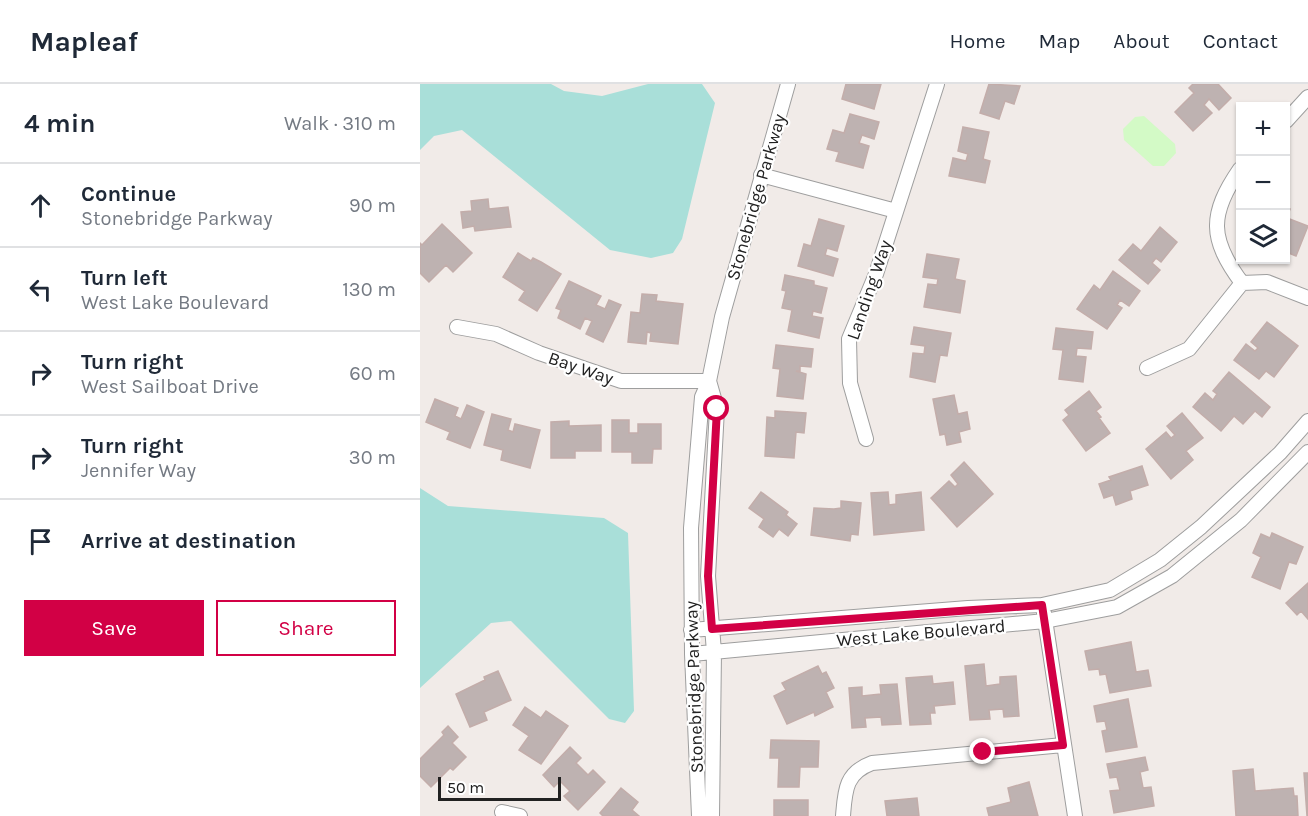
<!DOCTYPE html>
<html lang="en">
<head>
<meta charset="utf-8">
<style>
	body { margin:0; font-family:Karla,sans-serif; background:#f2f2f3; color:#1f2937 }
	.controls { position:absolute; right:18px; top:18px; display:grid; overflow:hidden; border-radius:0px; box-shadow:0 2px 4px #0004 }
	.controls button { width:54px; height:54px; display:grid; place-items:center; padding:0; border:0; border-bottom:2px solid #e0e1e3; background:#fff; color:#1f2937; font:30px sans-serif }
	.scale { position:absolute; left:18px; bottom:15px; width:123px; box-sizing:border-box; padding-left:6px; border:3px solid #212121; border-top:0; font-size:16px; line-height:21px; white-space:nowrap; color:#212121; -webkit-text-stroke:4px #fff; paint-order:stroke }
	.stop { position:absolute; width:18px; height:18px; margin:-14px; border:4px solid #d20045; border-radius:50%; background:#fff }
	.stop.end { background:#d20045; border-color:#fff; box-shadow:0 2px 6px #0008 }
	.list { margin:0; padding:0; list-style:none }
	h2 { display:flex; justify-content:space-between; align-items:center; height:78px; margin:0; padding:0 24px; font-size:26px }
	h2 small { font-size:20px; font-weight:400; color:#747a83 }
	.list li { display:grid; grid-template-columns:39px 1fr auto; gap:18px; align-items:center; box-sizing:border-box; height:84px; padding:0 24px; border-top:2px solid #e0e1e3 }
	.list b { display:block; font-size:22px; white-space:nowrap }
	.list p { margin:0; font-size:20px; white-space:nowrap; color:#747a83 }
	.list em { font-size:20px; font-style:normal; color:#747a83 }
	.actions { display:flex; gap:12px; padding:18px 24px }
	.actions a { flex:1; padding:14px 0; border:2px solid #d20045; border-radius:0px; text-align:center; font-size:21px; color:#d20045 }
	.actions .main { background:#d20045; color:#fff }
	.icon { flex:none; width:33px; height:33px; fill:none; stroke:currentColor; stroke-width:2; stroke-linecap:round; stroke-linejoin:round }
	.map { position:relative; flex:none; width:888px; height:732px; overflow:hidden }
	header { display:flex; align-items:center; gap:36px; box-sizing:border-box; height:84px; padding:0 30px; background:#fff; border-bottom:2px solid #e0e1e3 }
	header strong { font-size:28px }
	nav { display:flex; gap:33px; margin-inline-start:auto; font-size:21px }
	main { display:flex }
	aside { flex:1; background:#fff }
	.map>svg:first-child { display:block }
	.park { fill:#d3fac6 }
	.water { fill:#a9dfd9 }
	.building { fill:#beb2b1; stroke:#c3adaa; stroke-width:1.5 }
	.lines { fill:none; stroke-linecap:round; stroke-linejoin:round }
	.minor-casing { stroke:#9e9e9e; stroke-width:16 }
	.minor { stroke:#fff; stroke-width:14 }
	.route { stroke:#d20045; stroke-width:8 }
	.labels { text-anchor:middle; dominant-baseline:central; stroke-width:4.5; stroke-linejoin:round; paint-order:stroke }
	.street-label { font-size:18px; fill:#212121; stroke:#fff }
</style>
</head>
<body>
<header>
<strong>Mapleaf</strong>
<nav><a>Home</a><a>Map</a><a>About</a><a>Contact</a></nav>
</header>
<main>
<aside>
<h2>4 min<small>Walk · 310 m</small></h2>
<ul class="list">
<li><svg class="icon" aria-label="ahead" viewBox="0 0 24 24"><path d="M12 20V5M6 11l6-6 6 6"/></svg><div><b>Continue</b><p>Stonebridge Parkway</p></div><em>90 m</em></li>
<li><svg class="icon" aria-label="left" viewBox="0 0 24 24"><path d="M17 20v-9H6M10 6l-5 5 5 5"/></svg><div><b>Turn left</b><p>West Lake Boulevard</p></div><em>130 m</em></li>
<li><svg class="icon" aria-label="right" viewBox="0 0 24 24"><path d="M7 20v-9h11M14 6l5 5-5 5"/></svg><div><b>Turn right</b><p>West Sailboat Drive</p></div><em>60 m</em></li>
<li><svg class="icon" aria-label="right" viewBox="0 0 24 24"><path d="M7 20v-9h11M14 6l5 5-5 5"/></svg><div><b>Turn right</b><p>Jennifer Way</p></div><em>30 m</em></li>
<li><svg class="icon" aria-label="arrive" viewBox="0 0 24 24"><path d="M6 21V4h12l-3 4 3 4H6"/></svg><div><b>Arrive at destination</b></div></li>
</ul>
<div class="actions"><a class="main">Save</a><a>Share</a></div>
</aside>
<div class="map">
<svg width="888" height="732" viewBox="0 0 888 732">
	<rect width="100%" height="100%" fill="#f1ebe8"/>
	<!-- park -->
	<path class="park" d="M724,32L755,60L756,69L744,82H733L704,56L703,45L715,33Z"/>
	<!-- water -->
	<path class="water" d="M0,0H131L144,7L182,12L228,0H282L295,19L262,155L253,169L231,174L190,166L42,46L14,52L0,66Z
		M0,404L28,422L184,434L208,449L214,627L205,639L189,635L91,537L71,539L0,604Z"/>
	<!-- building -->
	<path class="building" d="M426,0H461L454,25L422,15Z
		M569,0L600,2L594,20L585,17L579,35L560,29Z
		M773,0H798L811,14L799,26L789,15L784,21L792,29L773,47L755,28L774,9L769,4Z
		M430,30L459,38L454,55L442,51L439,59L449,62L443,84L416,77L419,68L407,65L413,46L424,49Z
		M543,43L569,48L563,75L570,77L565,99L529,92L533,74L546,77L548,70L538,67Z
		M68,115L69,125L88,123L91,143L55,147L54,142L43,144L41,128L52,127L51,117Z
		M866,124L870,125L867,134L888,142L876,172L866,168Z
		M399,135L424,142L417,167L407,164L405,171L418,175L413,192L378,182L384,160L391,162Z
		M22,140L52,169L33,188L26,181L9,198L0,189V159L2,161Z
		M740,143L757,158L741,178L736,174L732,179L740,186L728,200L699,176L713,160L721,167Z
		M98,169L111,177L113,174L121,178L141,190L117,227L99,216L105,207L83,193Z
		M507,170L539,175L535,195L545,197L540,229L504,223L508,200L517,201L518,195L503,193Z
		M693,187L720,207L709,222L700,216L697,221L702,224L687,245L657,225L674,201L680,206Z
		M365,191L394,197V201L407,204L401,229L393,227L392,232L403,234L399,254L368,247L372,226L362,224L366,207L362,206Z
		M149,197L181,212L176,221L185,225L189,216L201,221L183,258L166,250L172,237L165,234L160,245L138,234L141,226L136,224Z
		M222,210L237,211L236,217L263,220L258,260L230,257L231,249L227,248L226,260L208,258L211,228L220,229Z
		M847,238L878,262L854,293L846,287L839,295L814,276L826,260L835,267L838,264L831,258Z
		M494,243L531,249L527,272L520,271L515,298L490,293L493,269L504,270L505,262L491,260Z
		M636,244L673,248L671,265L657,264L656,272L666,273L663,298L639,295L643,266L633,265Z
		M356,261L393,265L391,283L380,282V287H376L386,290L383,315L357,312L360,285L353,284Z
		M809,288L850,323L842,333L835,327L823,340L814,332L801,347L773,323L785,309L793,316L797,310L793,307Z
		M669,307L681,323L676,327L681,333L679,334L690,349L666,367L643,336L649,331L645,326Z
		M534,311L538,330L547,328L550,345L539,348L541,358L527,361L525,350L520,351L513,315Z
		M15,315L38,324L35,332L41,335L47,321L64,328L50,364L27,355L30,348L6,338Z
		M355,327L386,329L384,349L376,348L374,374L345,372L347,333L355,334Z
		M762,329L783,354L766,367L773,376L751,395L726,365L746,348L751,354L755,351L747,342Z
		M72,330L91,335L88,346L93,348L95,340L120,346L110,384L81,376L83,366L64,361Z
		M192,336H209V349H218V340H241V365H233L232,379H212V368H192Z
		M149,337V342L181,341V367H155V374H131V338Z
		M544,378L573,410L537,443L511,414L529,397L535,403L538,400L531,391Z
		M722,382L728,401L710,407L712,415L696,421L693,411L684,414L679,400L691,396L689,393Z
		M341,408L368,428L366,431L377,440L368,452L359,445L353,453L339,443L344,435L329,424Z
		M468,408L469,421L476,420V411L501,408L504,446L454,451L451,409Z
		M421,417L441,419L438,451L431,450L430,457L391,451L394,424L414,425L421,424Z
		M852,449L883,463L876,480L869,478L860,505L832,493L841,473L833,469L841,450L850,454Z
		M888,499V535L881,527L877,531L866,519Z
		M711,558L716,588L728,586L731,602L690,609L686,590L680,591L679,585L669,586L665,567Z
		M564,580L566,602L580,600V593L596,592L599,632L584,633L583,625L569,626L570,635L550,636L545,582Z
		M398,582L402,590L406,588L414,604L406,608L413,623L395,632L394,628L367,640L354,612L366,606L362,599Z
		M78,587L91,616L64,628L67,636L50,643L36,610L65,596L64,593Z
		M512,592L513,600L533,598L535,620L514,622L515,629H510L511,640L490,641L486,594Z
		M477,600L481,640L462,641L461,633L445,634L446,643L432,644L429,604L442,603V612L461,610L460,601Z
		M708,615L717,663L686,668L682,647L687,646L685,637L677,638L674,622Z
		M105,623L121,634L126,627L148,642L121,680L99,666L109,652L93,641Z
		M28,642L38,653L32,659L46,673L33,686L30,684L11,703L0,692V675L24,651L22,648Z
		M351,656L399,657L398,683H380L379,703H358L359,674H350Z
		M150,663L161,674L156,679L168,691L173,686L185,698L158,726L144,712L150,707L140,697L134,703L123,691Z
		M725,673L728,686L720,688L723,704L731,703L734,722L694,729L690,707L700,706L697,693L690,694L687,680Z
		M833,685L835,707L873,704L874,712H877L878,732H816L813,687Z
		M884,689H888V732H887Z
		M609,698L618,732H569L567,724L591,718L588,704Z
		M201,704L218,718L212,726L219,732H183L180,729Z
		M497,714L499,732H467L465,717Z
		M354,716H388V732H354Z"/>
	<g class="lines">
		<defs>
			<path id="minor" d="M866,37L888,13
				M820,85C789,130 789,155 822,199L847,198L888,214
				M341,91L476,127
				M37,243L76,250L119,269L201,297H289
				M727,284L769,265L822,199
				M289,297L297,325L288,492L294,568L292,732
				M446,355L430,299L429,255L456,190L517,0
				M624,529L655,732
				M271,546L548,524L622,521L690,506L740,476L781,443L860,369L888,337
				M272,570L625,537L697,523L752,492L821,436L888,368
				M82,728L100,732
				M279,732L272,570L271,444L282,313L289,297L302,233L368,0
				M423,732C425,707 425,689 452,679L643,661"/>
		</defs>
		<!-- minor casing -->
		<use href="#minor" class="minor-casing"/>
		<!-- minor -->
		<use href="#minor" class="minor"/>
	</g>
	<g class="lines">
		<!-- route -->
		<path class="route" d="M297,325L288,492L292,545L622,521L643,661L563,668"/>
	</g>
	<g class="labels">
		<!-- street labels -->
		<g class="street-label">
			<text transform="translate(336 113) rotate(-74)">Stonebridge Parkway</text>
			<text transform="translate(449 206) rotate(-71)">Landing Way</text>
			<text transform="translate(161 284) rotate(19)">Bay Way</text>
			<text transform="translate(501 549) rotate(-5)">West Lake Boulevard</text>
			<text transform="translate(274 603) rotate(-92)">Stonebridge Parkway</text>
		</g>
	</g>
</svg>
<div class="controls">
<button>+</button>
<button>−</button>
<button><svg class="icon" aria-label="layers" viewBox="0 0 24 24"><path d="M12 4l9 5-9 5-9-5zM3 14l9 5 9-5"/></svg></button>
</div>
<div class="scale">50 m</div>
<div class="stop" style="left:297px;top:325px"></div>
<div class="stop end" style="left:563px;top:668px"></div>
</div>
</main>
</body>
</html>
